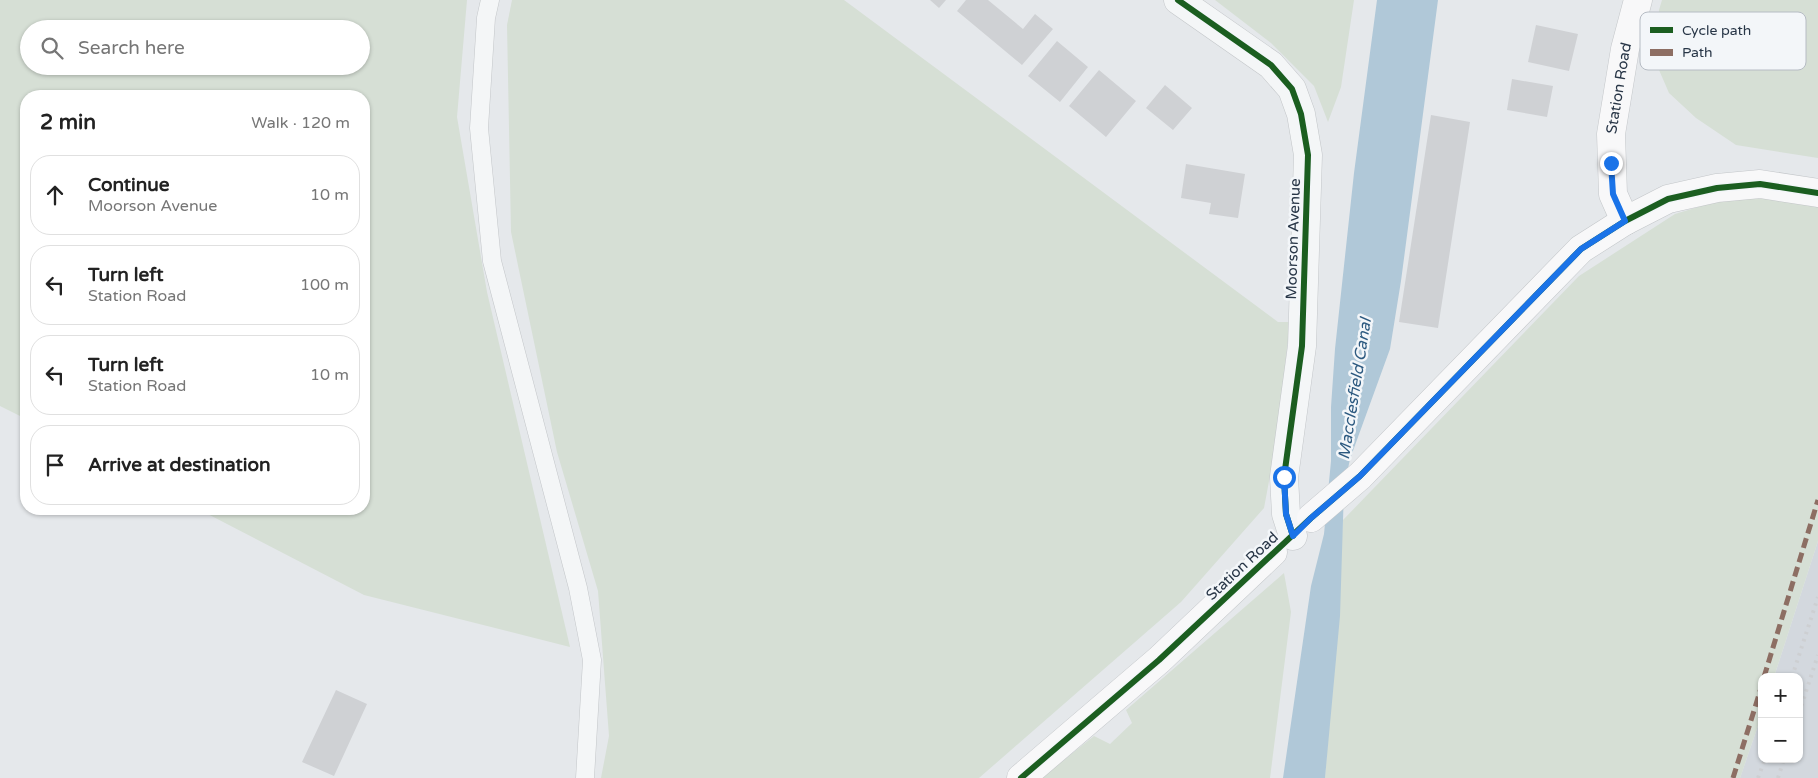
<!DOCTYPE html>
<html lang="en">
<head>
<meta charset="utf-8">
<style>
	body { margin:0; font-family:"Varela Round",sans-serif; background:#f2f2f2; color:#222 }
	.controls { position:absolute; right:15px; bottom:15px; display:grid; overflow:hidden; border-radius:10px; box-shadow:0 1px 4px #0004 }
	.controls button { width:45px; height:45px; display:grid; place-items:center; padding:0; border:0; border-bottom:1px solid #e0e0e0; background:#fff; color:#222; font:25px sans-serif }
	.stop { position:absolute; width:15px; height:15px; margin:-11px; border:4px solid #1a73e8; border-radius:50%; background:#fff }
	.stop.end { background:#1a73e8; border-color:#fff; box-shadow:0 1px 5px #0008 }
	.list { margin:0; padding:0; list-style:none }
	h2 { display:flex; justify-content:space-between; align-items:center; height:65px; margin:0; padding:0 20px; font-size:21px }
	h2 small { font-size:16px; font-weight:400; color:#767676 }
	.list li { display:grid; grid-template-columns:32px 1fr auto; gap:15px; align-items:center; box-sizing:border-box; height:80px; margin:0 10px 10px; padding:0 10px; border:1px solid #e0e0e0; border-radius:20px }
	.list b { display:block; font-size:19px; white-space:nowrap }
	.list p { margin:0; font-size:16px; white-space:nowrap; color:#767676 }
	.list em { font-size:16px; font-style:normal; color:#767676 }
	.icon { flex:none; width:28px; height:28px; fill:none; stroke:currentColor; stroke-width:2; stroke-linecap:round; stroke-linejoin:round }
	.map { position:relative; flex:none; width:1818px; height:778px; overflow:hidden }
	.search { position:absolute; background:#fff; box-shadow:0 1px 4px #0004; left:20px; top:20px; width:350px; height:55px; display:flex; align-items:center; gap:12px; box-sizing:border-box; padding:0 18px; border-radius:28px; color:#767676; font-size:19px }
	.panel { position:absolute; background:#fff; box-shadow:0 1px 4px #0004; left:20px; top:90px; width:350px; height:425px; border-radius:20px }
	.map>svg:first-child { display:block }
	.built { fill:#d3d8de }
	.green { fill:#d6dfd5; fill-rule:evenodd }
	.water { fill:#b0c8d8 }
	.building { fill:#cfd1d4 }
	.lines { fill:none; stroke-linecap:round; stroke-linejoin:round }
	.lane-casing { stroke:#c3c6c9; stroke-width:19 }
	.street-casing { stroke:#c3c6c9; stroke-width:29 }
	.secondary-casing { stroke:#c3c6c9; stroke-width:29 }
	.lane { stroke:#f4f6f7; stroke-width:18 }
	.street { stroke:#f4f6f7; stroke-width:28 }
	.secondary { stroke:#f8f8f9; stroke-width:28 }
	.rail { stroke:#cdcfd2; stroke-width:4; stroke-dasharray:2.5 5; stroke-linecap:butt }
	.quiet { stroke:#8d6e63; stroke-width:5; stroke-dasharray:10 5; stroke-linecap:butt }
	.cycleway-casing { stroke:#f3f6f9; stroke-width:9 }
	.cycleway { stroke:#1b5e20; stroke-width:6 }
	.route { stroke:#1a73e8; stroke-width:6 }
	.labels { text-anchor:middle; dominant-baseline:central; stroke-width:5; stroke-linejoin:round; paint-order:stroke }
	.street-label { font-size:15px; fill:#283647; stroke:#f3f6f9 }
	.water-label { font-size:16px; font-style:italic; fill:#2d5a80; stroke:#f3f6f9 }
	.key { fill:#f3f6f9; stroke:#b6bcc4; stroke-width:1 }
	.key-label { font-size:14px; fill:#283647 }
</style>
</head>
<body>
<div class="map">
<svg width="1818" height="778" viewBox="0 0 1818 778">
	<rect width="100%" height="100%" fill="#e5e8eb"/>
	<!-- built -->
	<path class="built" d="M1818,541V778H1740L1762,714V759H1799V677H1774Z"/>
	<!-- green -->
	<path class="green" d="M0,0H467L457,117L487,292L570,647L364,595L198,509H364V96H26V419L0,406ZM29,29H361V66H29Z
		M512,0H844L1278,322H1290L1277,438L1264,508L1181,602L979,778H601L609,736L598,591L557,452L511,232L507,25Z
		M1215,0H1354L1341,87L1328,122L1314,86L1271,43Z
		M1662,0H1818V158L1736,145L1696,118L1669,93L1656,63L1659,10Z
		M1741,194L1818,203V541L1774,677H1762V714L1740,778H1325L1343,520L1579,276L1675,214Z
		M1284,573L1291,612L1270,778H1041L1094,736L1110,744L1132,723L1126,710Z"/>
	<!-- water -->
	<path class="water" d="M1377,0H1438L1401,281L1390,349L1350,459L1344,488L1340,616L1325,778H1283L1311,586L1324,534L1331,461V407L1335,349L1354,173Z"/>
	<!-- building -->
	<path class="building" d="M930,0H946L939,8Z
		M966,0H988L1023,29L1035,14L1053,29L1022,65L957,11Z
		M1536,25L1578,34L1569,71L1528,62Z
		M1057,41L1088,67L1060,102L1028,76Z
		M1099,70L1136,101L1106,137L1069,106Z
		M1512,79L1553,86L1547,117L1507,110Z
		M1165,85L1192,108L1173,130L1146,108Z
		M1431,115L1470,122L1438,328L1399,322Z
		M1186,164L1245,174L1238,218L1209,214L1211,203L1181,198Z
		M336,690L367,704L334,776L302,762Z"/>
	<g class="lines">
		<defs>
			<path id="lane" d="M490,0L486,18L479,128L492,261L578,588L592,660L585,778"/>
			<path id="street" d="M1178,0L1271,65L1292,89L1301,114L1308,155L1302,346L1284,477L1286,514L1293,536"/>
			<g id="secondary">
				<path id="s1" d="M1625,221L1613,194L1611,134L1625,49L1638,0"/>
				<path d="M1311,518L1360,476L1581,249L1625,221L1668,199L1717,188L1760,184L1818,193"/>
				<path d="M1021,778L1159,660L1273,552"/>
			</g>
		</defs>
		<!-- lane casing -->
		<use href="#lane" class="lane-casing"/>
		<!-- street casing -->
		<use href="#street" class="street-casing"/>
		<!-- secondary casing -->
		<use href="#secondary" class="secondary-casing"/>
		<!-- lane -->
		<use href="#lane" class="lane"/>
		<!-- street -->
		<use href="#street" class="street"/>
		<!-- secondary -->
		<use href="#secondary" class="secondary"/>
		<!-- rail -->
		<path class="rail" d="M1792,677L1818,597
			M1799,713L1818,655
			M1758,778L1765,759
			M1778,778L1784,759"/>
		<!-- quiet -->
		<path class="quiet" d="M1764,677L1818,500
			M1733,778L1762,685"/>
		<defs>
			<path id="cycleway" d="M1178,0L1271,65L1292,89L1301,114L1308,155L1302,346L1284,477L1286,514L1293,536
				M1021,778L1159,660L1311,518L1360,476L1581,249L1625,221L1668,199L1717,188L1760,184L1818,193"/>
		</defs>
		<!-- cycleway casing -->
		<use href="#cycleway" class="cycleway-casing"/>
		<!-- cycleway -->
		<use href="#cycleway" class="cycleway"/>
	</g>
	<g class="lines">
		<!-- route -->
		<path class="route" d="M1284,477L1286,514L1293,536L1311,518L1360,476L1581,249L1625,221L1613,194L1611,163"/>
	</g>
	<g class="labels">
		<!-- street labels -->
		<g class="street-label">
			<text stroke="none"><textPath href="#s1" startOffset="136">Station Road</textPath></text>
			<text transform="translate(1293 239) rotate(-88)">Moorson Avenue</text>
			<text transform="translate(1242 566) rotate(-43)">Station Road</text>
		</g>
		<!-- water labels -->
		<g class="water-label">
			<text transform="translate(1355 389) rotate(-81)">Macclesfield Canal</text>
		</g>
	</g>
	<!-- legend -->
	<rect x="1640" y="12" width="166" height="58" rx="8" class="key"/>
	<rect x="1650" y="27" width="23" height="6" fill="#1b5e20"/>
	<rect x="1650" y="49" width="23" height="7" fill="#8d6e63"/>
	<g class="key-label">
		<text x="1682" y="35">Cycle path</text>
		<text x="1682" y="57">Path</text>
	</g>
</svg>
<div class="controls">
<button>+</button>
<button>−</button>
</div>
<div class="stop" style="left:1284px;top:477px"></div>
<div class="stop end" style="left:1611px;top:163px"></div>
<div class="search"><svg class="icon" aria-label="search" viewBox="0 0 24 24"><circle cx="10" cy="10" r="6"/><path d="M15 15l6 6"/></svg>Search here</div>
<section class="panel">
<h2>2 min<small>Walk · 120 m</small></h2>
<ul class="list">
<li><svg class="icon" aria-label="ahead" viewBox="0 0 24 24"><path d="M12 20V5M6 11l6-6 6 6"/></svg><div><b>Continue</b><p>Moorson Avenue</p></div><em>10 m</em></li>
<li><svg class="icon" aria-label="left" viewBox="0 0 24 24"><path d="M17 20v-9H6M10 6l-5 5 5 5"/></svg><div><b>Turn left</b><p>Station Road</p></div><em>100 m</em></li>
<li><svg class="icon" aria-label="left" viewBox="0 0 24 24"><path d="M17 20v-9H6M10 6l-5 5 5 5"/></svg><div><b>Turn left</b><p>Station Road</p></div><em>10 m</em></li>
<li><svg class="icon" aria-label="arrive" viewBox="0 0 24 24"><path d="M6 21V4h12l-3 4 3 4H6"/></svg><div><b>Arrive at destination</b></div></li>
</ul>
</section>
</div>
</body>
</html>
